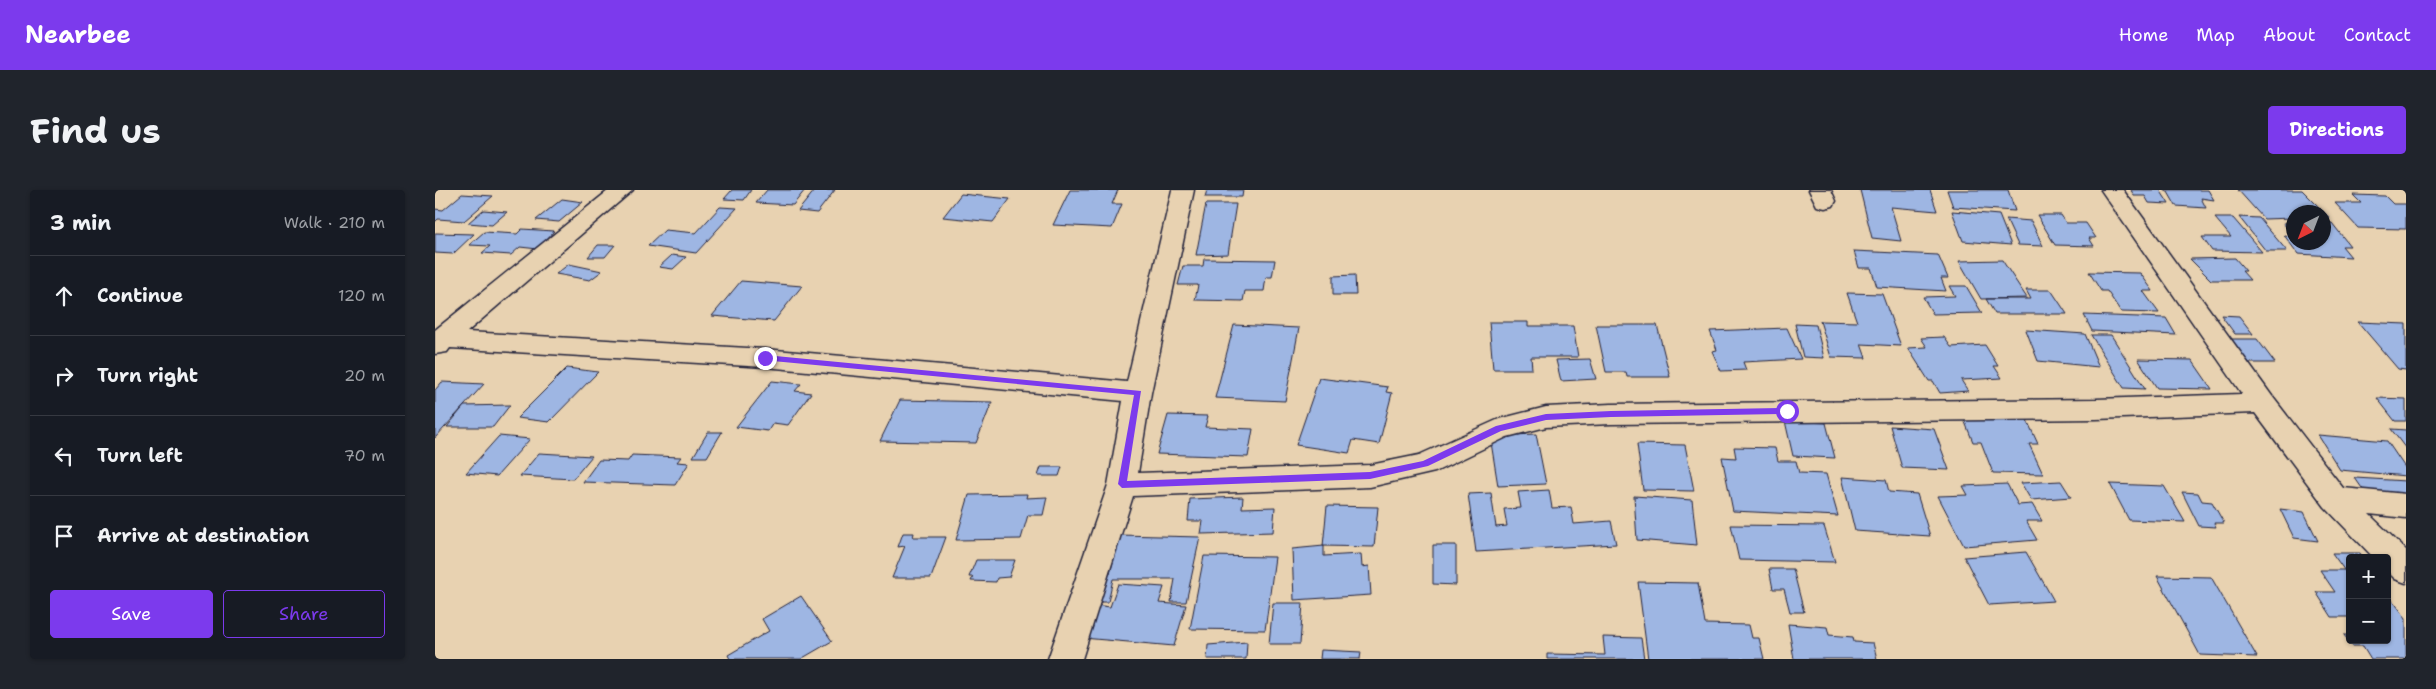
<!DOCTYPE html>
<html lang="en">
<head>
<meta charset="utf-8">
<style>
	body { margin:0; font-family:"Shantell Sans",sans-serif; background:#20242c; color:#f1f3f6 }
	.controls { position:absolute; right:15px; bottom:15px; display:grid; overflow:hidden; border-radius:5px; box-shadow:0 1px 4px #0004 }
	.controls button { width:45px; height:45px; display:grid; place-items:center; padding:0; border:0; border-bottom:1px solid #363941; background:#171b24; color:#f1f3f6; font:25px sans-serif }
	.compass { position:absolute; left:1851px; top:15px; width:45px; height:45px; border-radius:50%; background:#171b24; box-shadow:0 1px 4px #0004; rotate:222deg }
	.stop { position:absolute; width:15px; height:15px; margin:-11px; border:4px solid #7c3aed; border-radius:50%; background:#fff }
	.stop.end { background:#7c3aed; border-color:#fff; box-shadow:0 1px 5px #0008 }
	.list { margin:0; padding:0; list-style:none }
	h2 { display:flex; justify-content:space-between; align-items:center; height:65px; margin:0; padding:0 20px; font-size:21px }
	h2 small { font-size:16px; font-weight:400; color:#9ea1a6 }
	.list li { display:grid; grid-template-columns:32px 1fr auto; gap:15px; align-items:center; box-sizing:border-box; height:80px; padding:0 20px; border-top:1px solid #363941 }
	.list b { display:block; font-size:19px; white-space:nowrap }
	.list em { font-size:16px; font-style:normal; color:#9ea1a6 }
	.actions { display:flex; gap:10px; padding:15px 20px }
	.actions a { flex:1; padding:11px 0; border:1px solid #7c3aed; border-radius:5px; text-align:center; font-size:18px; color:#7c3aed }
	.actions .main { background:#7c3aed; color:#fff }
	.icon { flex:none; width:28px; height:28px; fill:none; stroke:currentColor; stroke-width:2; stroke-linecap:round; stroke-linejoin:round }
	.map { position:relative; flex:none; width:1971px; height:469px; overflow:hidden; border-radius:5px }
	header { display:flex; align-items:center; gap:30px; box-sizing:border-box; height:70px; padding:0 25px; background:#7c3aed; color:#fff }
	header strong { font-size:24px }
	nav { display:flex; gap:28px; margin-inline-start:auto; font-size:18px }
	.intro { display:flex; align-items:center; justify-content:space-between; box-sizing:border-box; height:120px; padding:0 30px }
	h1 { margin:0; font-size:35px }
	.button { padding:12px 22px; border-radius:5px; background:#7c3aed; color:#fff; font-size:18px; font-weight:700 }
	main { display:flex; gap:30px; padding:0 30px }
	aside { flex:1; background:#171b24; border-radius:5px; box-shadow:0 1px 4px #0004 }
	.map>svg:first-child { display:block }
	.building { fill:#9eb6e3; stroke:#22223b }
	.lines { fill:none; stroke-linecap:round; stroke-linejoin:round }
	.minor-casing { stroke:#22223b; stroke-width:3 }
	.minor { fill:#e8d2b1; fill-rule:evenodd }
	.route { fill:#7c3aed }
</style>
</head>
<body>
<header>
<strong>Nearbee</strong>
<nav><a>Home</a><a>Map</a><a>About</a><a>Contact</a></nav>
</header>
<div class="intro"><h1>Find us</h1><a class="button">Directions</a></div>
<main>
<aside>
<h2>3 min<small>Walk · 210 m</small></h2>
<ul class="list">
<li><svg class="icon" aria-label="ahead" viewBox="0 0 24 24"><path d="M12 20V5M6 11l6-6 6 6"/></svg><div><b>Continue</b></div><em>120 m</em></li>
<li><svg class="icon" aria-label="right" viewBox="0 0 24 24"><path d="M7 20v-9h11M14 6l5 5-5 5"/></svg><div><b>Turn right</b></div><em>20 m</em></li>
<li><svg class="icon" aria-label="left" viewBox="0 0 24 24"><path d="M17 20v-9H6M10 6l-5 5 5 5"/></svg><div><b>Turn left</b></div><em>70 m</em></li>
<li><svg class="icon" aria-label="arrive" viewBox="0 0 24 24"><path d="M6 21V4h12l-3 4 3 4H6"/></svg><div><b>Arrive at destination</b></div></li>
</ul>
<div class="actions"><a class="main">Save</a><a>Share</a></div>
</aside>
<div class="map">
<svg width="1971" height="469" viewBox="0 0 1971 469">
	<rect width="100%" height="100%" fill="#e8d2b1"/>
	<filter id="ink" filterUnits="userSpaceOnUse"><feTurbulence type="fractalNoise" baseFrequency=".02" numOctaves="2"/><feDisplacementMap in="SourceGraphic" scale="10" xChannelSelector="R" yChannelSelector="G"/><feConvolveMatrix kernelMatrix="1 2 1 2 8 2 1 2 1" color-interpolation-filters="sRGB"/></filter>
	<g filter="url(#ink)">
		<!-- building -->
		<path class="building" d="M297,0H316L309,10L289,9Z
			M332,0H370L358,15L321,13Z
			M380,0H400L382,23L363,21Z
			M635,0H683L677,14H687L677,38L618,35Z
			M772,0H808L807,7H770Z
			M1425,0H1495L1502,21L1456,17L1466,51L1437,48Z
			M1512,0H1573L1580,21L1518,17Z
			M1696,0H1725L1734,14L1714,13L1710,6H1699Z
			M1728,0H1773L1779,10L1766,8L1771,18L1741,16L1733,2Z
			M1803,0H1867L1895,28H1888V22H1858V28L1829,29Z
			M27,4L58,6L29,31L3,29L0,32V19L8,20Z
			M526,4L575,9L558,32L508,27Z
			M1918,5L1950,6L1958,14H1971V39L1923,38L1900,13H1926Z
			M127,9L148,12L124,32L101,30Z
			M771,14H801L793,64L761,65Z
			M285,17L302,18L261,63L213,56L230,40L261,43Z
			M48,20L72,22L57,35L33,33Z
			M1517,21L1564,25L1576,55L1528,51Z
			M1602,25H1626L1631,33H1651L1661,48H1654L1659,56L1620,55Z
			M1804,27L1824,28L1852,61H1831Z
			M1780,28H1798L1827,62L1777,61L1767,47H1796Z
			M1571,29L1596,31L1608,56L1583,55Z
			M1856,31H1858V52H1888V33H1897L1915,56H1907L1916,67L1863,64L1849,45L1858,46L1848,33H1858Z
			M87,39L119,41L103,59L85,57L76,65L47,63L55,56L34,55L49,42L82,44Z
			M0,43L39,44L18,64L0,63Z
			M163,55H180L170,67H153Z
			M1419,61L1503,65L1513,88H1506L1511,101L1442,97L1436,78H1424Z
			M237,65L251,67L238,79L224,77Z
			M1800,68L1811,81H1807L1815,90H1776L1755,69Z
			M769,69L840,70L837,87H831L829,101H810L808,111L760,110L763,95H743L748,76H768Z
			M1567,70L1592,108L1546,109L1524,71Z
			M134,74L167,81L155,90L121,84Z
			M1654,82L1705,83L1718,101H1708L1724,123L1686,122L1672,101H1666Z
			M920,85L921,105H898V86Z
			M306,91L367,96L339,131L277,126Z
			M1514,96H1531L1547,123L1498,124L1488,107L1520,106Z
			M1591,100H1616L1632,124H1560L1551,109H1596Z
			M1412,103L1447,104L1466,156L1426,154L1431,168L1396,167L1385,131L1422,132Z
			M1649,125L1731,128L1741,145L1657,141Z
			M1786,125L1804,126L1818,144H1800Z
			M1054,132H1093V136H1138L1143,167H1096L1097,179H1058Z
			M1923,132L1971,134V180L1963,179Z
			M1360,134L1381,135L1389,168L1368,167Z
			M799,135L864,138L850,211L780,208Z
			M1161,135H1222L1235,187H1192L1191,182H1171Z
			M1352,138L1366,169L1308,172L1311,180L1286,181L1277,161L1282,160L1275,141Z
			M1591,140L1650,144L1664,177L1603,171Z
			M1656,145H1676L1710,199L1689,198Z
			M1509,147L1516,157L1550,155L1563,176H1559L1567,188L1526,190L1533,201L1505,203L1498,191H1494L1473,158L1492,157L1486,148Z
			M1796,149H1822L1840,173H1814Z
			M1155,169L1161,189L1126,191L1121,170Z
			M1703,169L1757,170L1777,199L1722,198Z
			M132,178L163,182L114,232L82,228Z
			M884,188L953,197L951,202L957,203L944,254L918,250L914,263L861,255Z
			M337,191L366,194L360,201L376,203L353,235L338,233L333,241L301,237Z
			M7,192L49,194L0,248V200Z
			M1942,208L1971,209V231H1960Z
			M465,210L557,212L541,253L445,251Z
			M75,215L58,237H12L29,216Z
			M733,225L773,226L770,237L818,239L813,267L722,264Z
			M1528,227L1592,230L1603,254H1594L1608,284L1558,283L1546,252H1538Z
			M1350,231L1391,233L1400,268L1358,266Z
			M1455,236L1499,239L1514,280L1467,278Z
			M1956,239L1971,240V259Z
			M273,242H287L272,267H258Z
			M1101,244L1111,294L1063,296L1055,246Z
			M1883,245L1952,251L1971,279V286L1905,280Z
			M64,246L95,249L62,286L31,283Z
			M1202,254L1250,255L1259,301L1208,300Z
			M1299,257L1340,258L1343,271H1361L1364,283L1391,284L1403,326L1298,321L1287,267L1301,268Z
			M104,263L157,266L138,289L85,286Z
			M197,265L246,267L242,272L254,273L240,295L148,292L164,270L193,271Z
			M606,277H627L624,286H603Z
			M1407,287L1451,290L1454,302L1482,304L1495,346L1420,341Z
			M1920,288L1971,291V306L1931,304Z
			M1626,291L1636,307L1596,310L1586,293Z
			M1572,294L1583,315L1597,314L1607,331H1591L1602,350L1529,356L1503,306L1533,305L1528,296Z
			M1675,294L1729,296L1750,332L1694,330Z
			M1114,300L1117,318L1136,317L1139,334L1176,331L1181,354L1041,362L1033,304L1056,303L1061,337L1072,336L1069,319L1086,318L1083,302Z
			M1747,302L1763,303L1767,311L1777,312L1789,333H1779L1781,337L1764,336Z
			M592,304L591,308L612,307L608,325H593L586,349L521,350L534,305Z
			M1199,306L1257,310L1262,355L1202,350Z
			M808,307L807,318L840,317L838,342L766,344L768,331H753L755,309Z
			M892,316L943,317L939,357L888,356Z
			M1845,319L1869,322L1883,351L1859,348Z
			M1296,335L1389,336L1400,372L1304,370Z
			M468,343H479L478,347H511L496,388H457L470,356L463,357Z
			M684,345L765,347L751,412H736L740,389H678L673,412H663L670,383L675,384Z
			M998,355H1021V395L998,394Z
			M889,356V366L926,364L927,377L934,376L936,405L859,410L857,359Z
			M1591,362L1619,411L1554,415L1529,367Z
			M1897,363H1925L1929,368H1915V388Z
			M769,366L840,367L830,440L755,439Z
			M541,370H580L574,387L562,388L561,392L536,391L538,387H534Z
			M1334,379H1358L1369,422H1355L1349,399H1338Z
			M1885,380H1915V427H1897L1881,402H1900Z
			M1722,386L1776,387L1822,467L1765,465Z
			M1203,392L1263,393L1270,434L1314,435L1317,448H1324L1329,469H1213Z
			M683,394L729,397L724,413L751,415L739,456L648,448L660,415L675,417Z
			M1952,403L1971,428V469H1936L1928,456H1917L1909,445H1915V450H1952Z
			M366,406L397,451L366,469H295L293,465L334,441L327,429Z
			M838,413H868L865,454H834Z
			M1353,434L1392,437L1394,445L1418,447L1419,452L1438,453L1442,469H1359Z
			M1168,447L1206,448L1209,469H1112V464L1170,465Z
			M812,452L811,469H772L773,455Z
			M886,460L926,462L925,469H885Z"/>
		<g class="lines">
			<defs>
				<path id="minor" d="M174,0H198L32,142L330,159L692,192L737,0H759L716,203L703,283L935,275L984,265L1064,229L1111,217L1176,214L1661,209L1807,204L1666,0H1688L1837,206L1908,298L1971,304V328L1934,324L1971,360V393L1960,389L1952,381V368H1939L1890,317L1820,223L1661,229L1176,234L1111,237L1072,247L1000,282L935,297L698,306L647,469H613L673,295L688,211L330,177L15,158L12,162L0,164V140Z
					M1374,0H1396L1401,11L1398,16L1390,18L1382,16Z"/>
			</defs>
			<!-- minor casing -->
			<use href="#minor" class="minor-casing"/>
			<!-- minor -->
			<use href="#minor" class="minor"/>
		</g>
	</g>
	<!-- route -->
	<path class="route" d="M330,165L706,201L692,291L935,282L988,271L1061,236L1111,224L1176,221L1352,218L1356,221L1352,224L1176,227L1111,230L1066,241L993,276L935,289L687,298L683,294L699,205L327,170L326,168Z"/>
</svg>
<div class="controls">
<button>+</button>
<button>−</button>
</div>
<svg class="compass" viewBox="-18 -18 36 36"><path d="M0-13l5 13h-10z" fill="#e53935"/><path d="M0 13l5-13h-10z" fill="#9ea1a6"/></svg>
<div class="stop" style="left:1352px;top:221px"></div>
<div class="stop end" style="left:330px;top:168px"></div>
</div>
</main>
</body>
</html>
